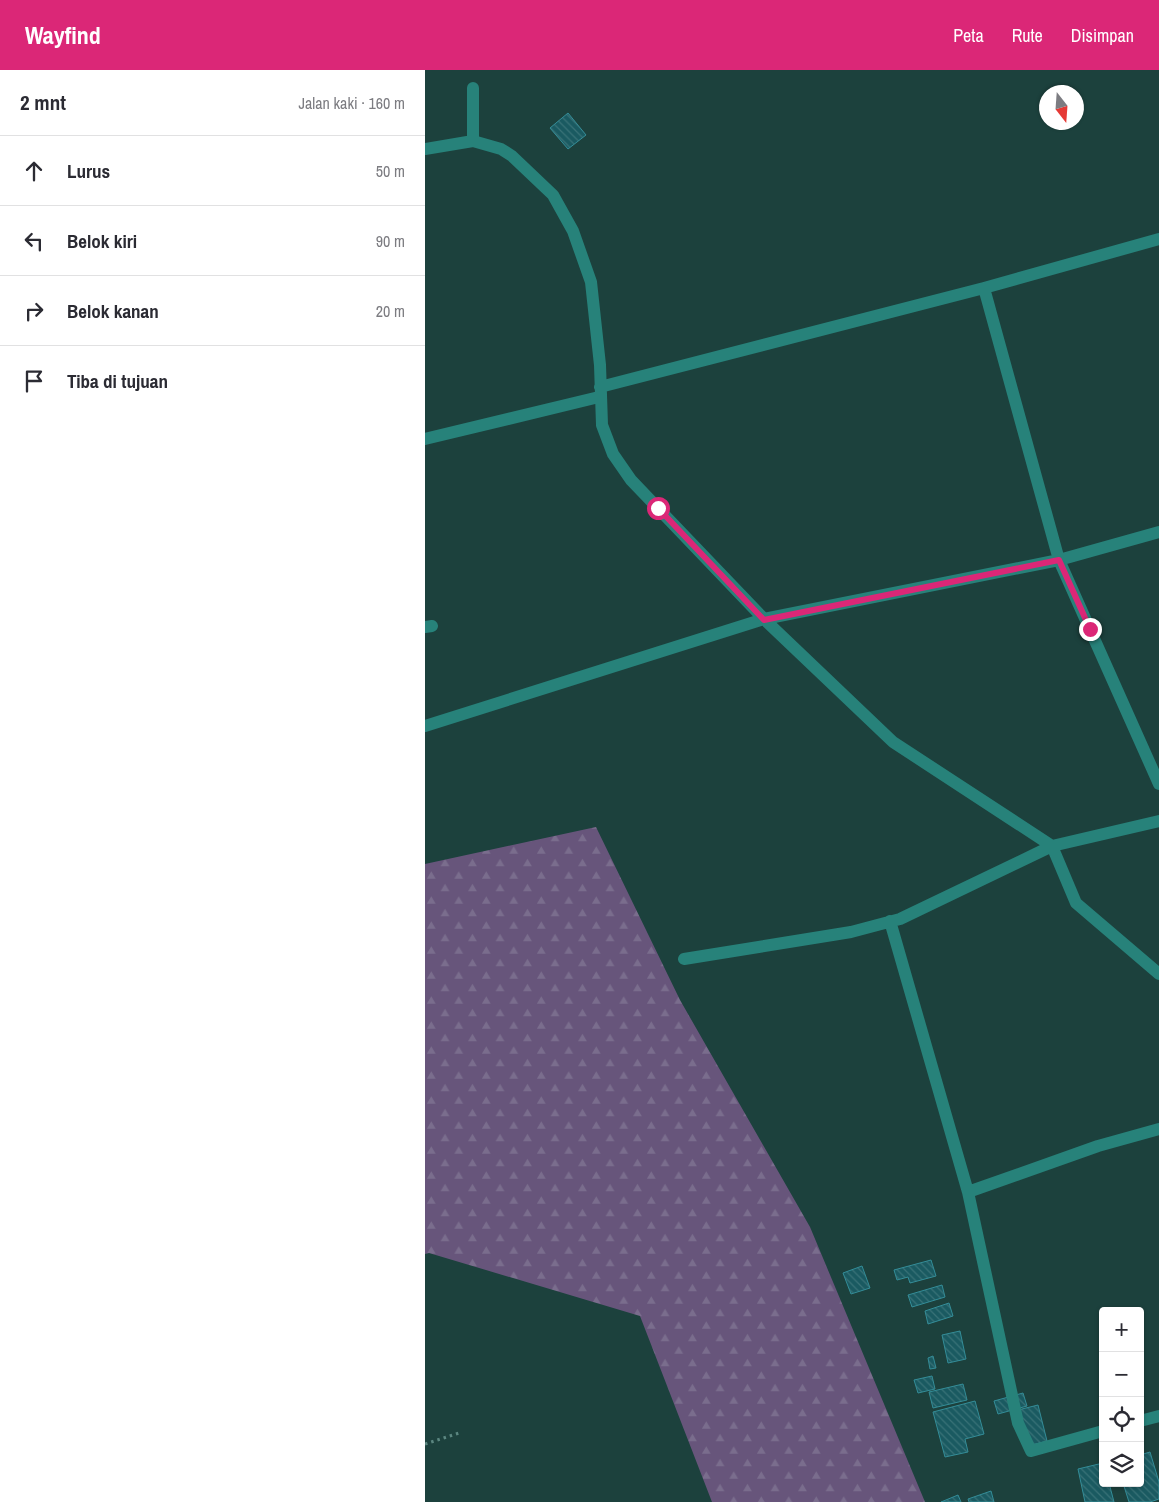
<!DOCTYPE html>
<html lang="id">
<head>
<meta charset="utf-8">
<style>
	body { margin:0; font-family:"Archivo Narrow",sans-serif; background:#f2f2f3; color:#2b2b33 }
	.controls { position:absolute; right:15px; bottom:15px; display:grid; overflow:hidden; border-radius:5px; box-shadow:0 1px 4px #0004 }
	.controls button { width:45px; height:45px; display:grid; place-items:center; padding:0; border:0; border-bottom:1px solid #e1e1e2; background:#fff; color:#2b2b33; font:25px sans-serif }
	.compass { position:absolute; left:614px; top:15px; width:45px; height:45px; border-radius:50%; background:#fff; box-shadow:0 1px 4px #0004; rotate:163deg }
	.stop { position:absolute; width:15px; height:15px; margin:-11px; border:4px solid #db2777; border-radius:50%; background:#fff }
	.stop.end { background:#db2777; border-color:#fff; box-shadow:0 1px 5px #0008 }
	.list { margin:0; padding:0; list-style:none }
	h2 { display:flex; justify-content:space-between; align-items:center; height:65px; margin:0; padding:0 20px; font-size:21px }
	h2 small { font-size:16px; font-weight:400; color:#7c7c81 }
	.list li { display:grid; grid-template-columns:32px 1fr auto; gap:15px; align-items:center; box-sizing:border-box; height:70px; padding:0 20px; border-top:1px solid #e1e1e2 }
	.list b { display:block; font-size:19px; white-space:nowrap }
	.list em { font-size:16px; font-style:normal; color:#7c7c81 }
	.icon { flex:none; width:28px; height:28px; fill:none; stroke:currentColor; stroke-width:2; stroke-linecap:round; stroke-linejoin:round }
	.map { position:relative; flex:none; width:734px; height:1432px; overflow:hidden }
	header { display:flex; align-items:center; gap:30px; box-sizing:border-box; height:70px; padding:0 25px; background:#db2777; color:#fff }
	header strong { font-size:24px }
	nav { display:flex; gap:28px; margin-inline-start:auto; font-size:18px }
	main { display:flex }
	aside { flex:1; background:#fff }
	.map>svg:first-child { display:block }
	.forest { fill:url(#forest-firs) }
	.building { fill:url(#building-back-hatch); stroke:#348d98 }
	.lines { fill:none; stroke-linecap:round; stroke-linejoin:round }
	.path { stroke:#5b8680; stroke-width:3; stroke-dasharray:2.5 4; stroke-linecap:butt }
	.minor { stroke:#27827a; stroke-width:12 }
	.route { stroke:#db2777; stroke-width:6 }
</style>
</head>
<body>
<header>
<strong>Wayfind</strong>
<nav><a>Peta</a><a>Rute</a><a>Disimpan</a></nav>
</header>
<main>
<aside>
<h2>2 mnt<small>Jalan kaki · 160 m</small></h2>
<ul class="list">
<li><svg class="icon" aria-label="ahead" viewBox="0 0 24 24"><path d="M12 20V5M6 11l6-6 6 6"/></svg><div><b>Lurus</b></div><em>50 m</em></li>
<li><svg class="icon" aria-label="left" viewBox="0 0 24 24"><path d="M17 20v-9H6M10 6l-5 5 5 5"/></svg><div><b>Belok kiri</b></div><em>90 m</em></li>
<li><svg class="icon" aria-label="right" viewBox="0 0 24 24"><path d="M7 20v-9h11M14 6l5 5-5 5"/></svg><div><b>Belok kanan</b></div><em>20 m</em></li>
<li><svg class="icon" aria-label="arrive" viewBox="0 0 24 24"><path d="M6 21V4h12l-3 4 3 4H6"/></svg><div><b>Tiba di tujuan</b></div></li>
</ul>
</aside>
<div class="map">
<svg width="734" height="1432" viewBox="0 0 734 1432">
	<defs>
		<pattern id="forest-firs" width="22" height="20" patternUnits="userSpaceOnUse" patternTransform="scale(1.25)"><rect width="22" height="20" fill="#67557b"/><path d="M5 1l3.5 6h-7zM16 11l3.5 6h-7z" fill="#7a6d8d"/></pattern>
		<pattern id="building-back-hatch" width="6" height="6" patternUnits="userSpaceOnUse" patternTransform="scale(1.25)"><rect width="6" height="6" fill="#1a5a61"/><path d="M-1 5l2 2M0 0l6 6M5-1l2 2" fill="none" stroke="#397277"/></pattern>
	</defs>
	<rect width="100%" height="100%" fill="#1c413d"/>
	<!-- forest -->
	<path class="forest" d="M171,757L255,930L385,1157L500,1432H287L215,1246L4,1183L0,1184V794Z"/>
	<!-- building -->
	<path class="building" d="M143,43L161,65L143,79L125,58Z
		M506,1190L511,1206L485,1213L483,1207L472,1210L469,1200Z
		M437,1196L445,1218L426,1224L418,1203Z
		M517,1215L520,1227L487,1237L483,1225Z
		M524,1233L528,1246L503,1254L500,1241Z
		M535,1261L541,1289L523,1293L517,1265Z
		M508,1286L511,1298L505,1299L503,1288Z
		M507,1306L510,1319L493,1323L489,1310Z
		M538,1314L542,1330L508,1338L504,1322Z
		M598,1323L602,1336L573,1344L569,1331Z
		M550,1331L559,1364L540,1369L543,1382L520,1387L508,1342Z
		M613,1335L622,1371L603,1376L593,1340Z
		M725,1382L734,1412V1429L725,1432H704L698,1413H715V1385Z
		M678,1393V1413H684L689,1432H660L653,1399Z
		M566,1421L569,1432H544L543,1429Z
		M533,1425L536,1432H516Z"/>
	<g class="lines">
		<!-- path -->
		<path class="path" d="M0,1374L34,1363"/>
		<!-- minor -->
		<path class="minor" d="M48,18V71
			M0,79L48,71L76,79L87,86L128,125L148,161L166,212L175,295L177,355L188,384L206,410L339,549L468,672L627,776L651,833L734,904
			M559,218L634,490L734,714
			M175,317L559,218L734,169
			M0,369L174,327
			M0,557L7,556
			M0,656L339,549L634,490L734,462
			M465,851L543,1122L593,1353L606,1381L678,1361
			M259,889L426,862L475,849L627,776L734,751
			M543,1122L673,1076L734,1059
			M715,1351L734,1346"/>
	</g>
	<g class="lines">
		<!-- route -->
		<path class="route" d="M233,438L339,550L634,490L665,559"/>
	</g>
</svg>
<div class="controls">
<button>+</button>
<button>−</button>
<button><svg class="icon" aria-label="locate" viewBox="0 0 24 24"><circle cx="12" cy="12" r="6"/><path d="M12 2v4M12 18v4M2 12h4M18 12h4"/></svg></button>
<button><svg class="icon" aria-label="layers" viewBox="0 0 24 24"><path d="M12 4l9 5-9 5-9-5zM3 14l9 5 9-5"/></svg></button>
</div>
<svg class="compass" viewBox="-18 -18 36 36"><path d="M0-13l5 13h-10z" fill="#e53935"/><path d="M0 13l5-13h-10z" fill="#7c7c81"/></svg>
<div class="stop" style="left:233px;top:438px"></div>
<div class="stop end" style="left:665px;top:559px"></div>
</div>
</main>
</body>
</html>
